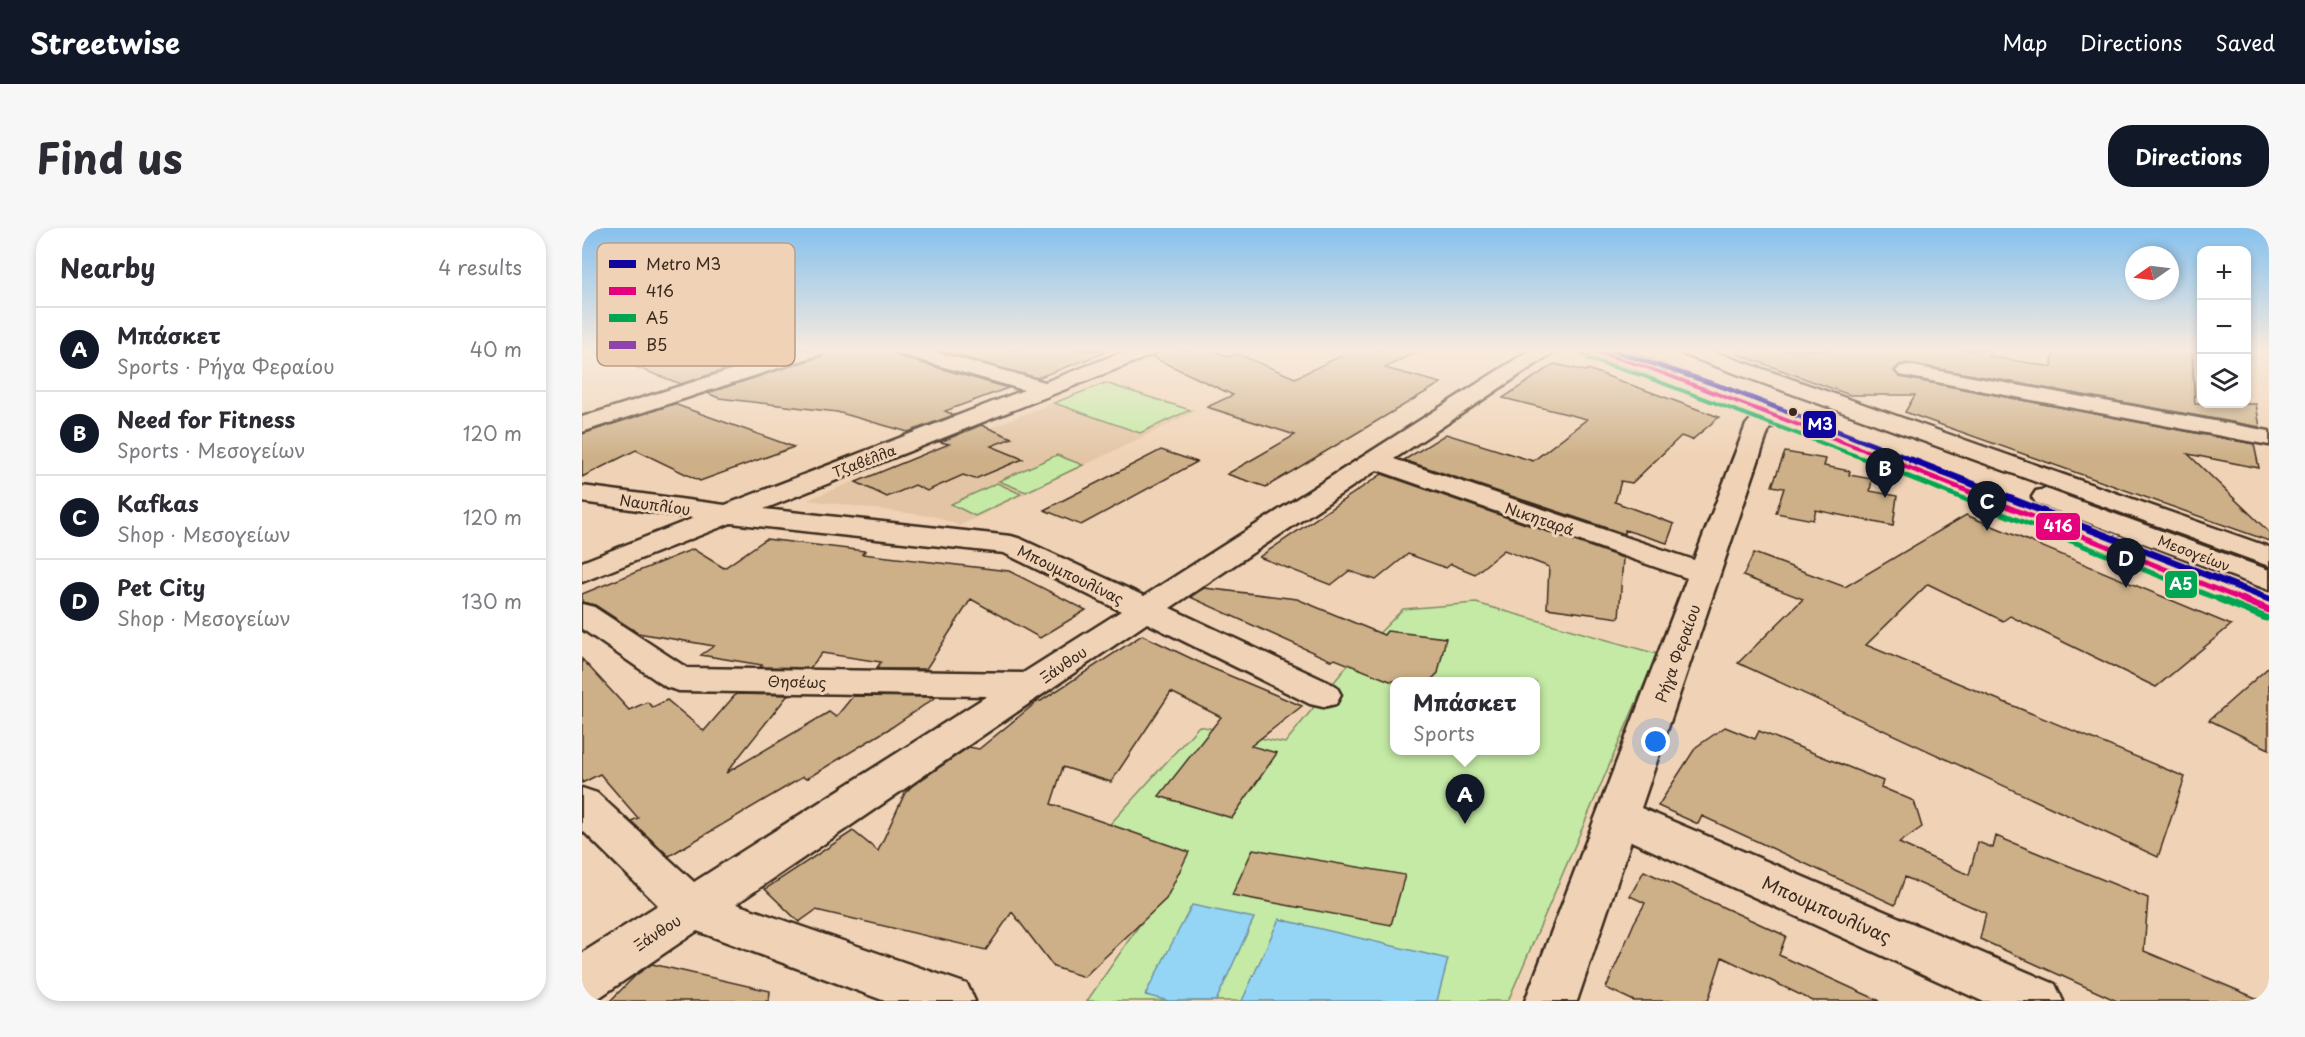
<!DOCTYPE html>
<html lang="en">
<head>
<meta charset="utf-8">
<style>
	body { margin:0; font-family:"Playpen Sans",sans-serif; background:#f7f7f7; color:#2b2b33 }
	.controls { position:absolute; right:18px; top:18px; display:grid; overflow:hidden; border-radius:12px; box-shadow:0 3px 9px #0003 }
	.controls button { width:54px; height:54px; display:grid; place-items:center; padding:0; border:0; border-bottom:2px solid #e1e1e2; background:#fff; color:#2b2b33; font:30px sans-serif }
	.compass { position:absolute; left:1543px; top:18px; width:54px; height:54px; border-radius:50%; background:#fff; box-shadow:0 3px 9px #0003; rotate:256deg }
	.you { position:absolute; left:1074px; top:514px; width:21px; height:21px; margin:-15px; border:4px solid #fff; border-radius:50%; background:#1a73e8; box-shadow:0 0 0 9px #1a73e833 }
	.badge { display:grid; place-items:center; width:39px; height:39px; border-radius:50%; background:#111827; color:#fff; font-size:20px; font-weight:700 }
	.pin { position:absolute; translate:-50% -50px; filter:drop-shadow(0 2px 3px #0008) }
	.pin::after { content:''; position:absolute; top:32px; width:21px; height:18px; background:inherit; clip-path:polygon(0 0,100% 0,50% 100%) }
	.popup { position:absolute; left:808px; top:449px; width:150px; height:78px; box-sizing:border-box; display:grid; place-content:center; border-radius:12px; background:#fff; filter:drop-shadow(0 2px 4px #0005); font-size:20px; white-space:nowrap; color:#7c7c81 }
	.popup b { font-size:22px; color:#2b2b33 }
	.popup::after { content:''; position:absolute; left:50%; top:100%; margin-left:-12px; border:12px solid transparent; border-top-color:#fff }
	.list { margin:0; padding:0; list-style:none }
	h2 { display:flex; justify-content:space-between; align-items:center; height:78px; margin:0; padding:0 24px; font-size:26px }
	h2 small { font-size:20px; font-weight:400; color:#7c7c81 }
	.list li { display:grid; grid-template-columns:39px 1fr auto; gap:18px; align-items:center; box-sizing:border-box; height:84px; padding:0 24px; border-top:2px solid #e1e1e2 }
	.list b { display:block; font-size:22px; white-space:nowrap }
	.list p { margin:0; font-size:20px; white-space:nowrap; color:#7c7c81 }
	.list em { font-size:20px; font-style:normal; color:#7c7c81 }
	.icon { flex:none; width:33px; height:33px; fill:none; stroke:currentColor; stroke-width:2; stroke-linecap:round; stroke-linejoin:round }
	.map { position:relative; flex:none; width:1687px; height:773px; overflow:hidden; border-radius:24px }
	header { display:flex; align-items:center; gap:36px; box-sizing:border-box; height:84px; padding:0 30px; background:#111827; color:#fff }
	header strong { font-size:28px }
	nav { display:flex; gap:33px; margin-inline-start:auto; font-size:21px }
	.intro { display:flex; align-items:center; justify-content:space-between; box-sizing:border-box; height:144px; padding:0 36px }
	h1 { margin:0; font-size:42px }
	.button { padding:15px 27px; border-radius:24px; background:#111827; color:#fff; font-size:21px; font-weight:700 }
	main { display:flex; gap:36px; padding:0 36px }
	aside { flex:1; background:#fff; border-radius:24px; box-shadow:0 3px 9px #0003 }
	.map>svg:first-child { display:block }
	.built { fill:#e3c5a5 }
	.green { fill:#c4eaa5; stroke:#808a62; stroke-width:1.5; fill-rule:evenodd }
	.water { fill:#94d5f6; stroke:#7091a0; stroke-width:1.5 }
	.building { fill:#cdb088; stroke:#3b2a1e; stroke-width:1.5 }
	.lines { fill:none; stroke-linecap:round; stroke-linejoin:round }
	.minor-casing { stroke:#3b2a1e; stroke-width:5 }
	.major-casing { stroke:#3b2a1e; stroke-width:5 }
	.minor { fill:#f0d3b6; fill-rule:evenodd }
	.major { fill:#f0d3b6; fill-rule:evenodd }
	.bus-1-far2-casing { stroke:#f0d3b6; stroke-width:7 }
	.bus-1-far1-casing { stroke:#f0d3b6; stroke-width:9 }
	.bus-1-casing { stroke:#f0d3b6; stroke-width:11 }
	.bus-2-far2-casing { stroke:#f0d3b6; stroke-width:7 }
	.bus-2-far1-casing { stroke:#f0d3b6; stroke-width:9 }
	.bus-2-casing { stroke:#f0d3b6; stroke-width:11 }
	.bus-3-far1-casing { stroke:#f0d3b6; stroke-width:7 }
	.bus-3-casing { stroke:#f0d3b6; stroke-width:9 }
	.bus-1-far2 { stroke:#e5007d; stroke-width:4 }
	.bus-1-far1 { stroke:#e5007d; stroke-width:5 }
	.bus-1 { stroke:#e5007d; stroke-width:7 }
	.bus-2-far2 { stroke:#00a651; stroke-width:4 }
	.bus-2-far1 { stroke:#00a651; stroke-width:5 }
	.bus-2 { stroke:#00a651; stroke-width:7 }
	.bus-3-far1 { stroke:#8e44ad; stroke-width:4 }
	.bus-3 { stroke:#8e44ad; stroke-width:5 }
	.metro-1-far1-casing { stroke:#f0d3b6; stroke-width:8 }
	.metro-1-casing { stroke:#f0d3b6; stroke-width:10 }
	.metro-1-far1 { stroke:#10069f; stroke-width:5 }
	.metro-1 { stroke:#10069f; stroke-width:7 }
	.bus-dot { fill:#3b2a1e; stroke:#f0d3b6; stroke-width:2 }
	.labels { text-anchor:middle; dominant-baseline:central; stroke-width:6; stroke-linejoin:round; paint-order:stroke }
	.far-street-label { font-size:14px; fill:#3b2a1e; stroke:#f0d3b6 }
	.street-label { font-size:15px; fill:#3b2a1e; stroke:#f0d3b6 }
	.near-street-label { font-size:18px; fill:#3b2a1e; stroke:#f0d3b6 }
	.key { fill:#f0d3b6; stroke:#baa088; stroke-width:1.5 }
	.key-label { font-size:16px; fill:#3b2a1e }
	.line-badge { stroke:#f0d3b6; stroke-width:2 }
	.badge-label { font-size:16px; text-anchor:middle; font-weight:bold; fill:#fff }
</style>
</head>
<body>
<header>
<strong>Streetwise</strong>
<nav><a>Map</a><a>Directions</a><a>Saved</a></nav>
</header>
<div class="intro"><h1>Find us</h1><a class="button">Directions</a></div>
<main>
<aside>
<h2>Nearby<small>4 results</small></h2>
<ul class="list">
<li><span class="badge">A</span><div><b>Μπάσκετ</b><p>Sports · Ρήγα Φεραίου</p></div><em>40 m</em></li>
<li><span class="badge">B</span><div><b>Need for Fitness</b><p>Sports · Μεσογείων</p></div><em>120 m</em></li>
<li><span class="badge">C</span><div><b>Kafkas</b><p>Shop · Μεσογείων</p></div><em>120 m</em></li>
<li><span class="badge">D</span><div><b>Pet City</b><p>Shop · Μεσογείων</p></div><em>130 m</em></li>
</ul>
</aside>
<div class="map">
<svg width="1687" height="773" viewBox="0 0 1687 773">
	<rect width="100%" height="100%" fill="#f0d3b6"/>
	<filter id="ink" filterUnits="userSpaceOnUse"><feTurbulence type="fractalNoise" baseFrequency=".0167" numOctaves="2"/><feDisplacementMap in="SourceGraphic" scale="12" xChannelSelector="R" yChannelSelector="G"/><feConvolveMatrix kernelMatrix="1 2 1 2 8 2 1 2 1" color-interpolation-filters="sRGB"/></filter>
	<g filter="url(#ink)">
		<!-- built -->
		<path class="built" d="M524,154L614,183L377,298L355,289L225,272Z"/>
		<!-- green -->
		<path class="green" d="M523,155L608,182L558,205L472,175Z
			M475,227L501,237L444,264L417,253Z
			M415,255L439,266L393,288L369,276Z
			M894,375L1075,426L926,773H505L580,664L521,604L617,498L703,515L765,438L821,381ZM812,454H954V522H812Z"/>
		<!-- water -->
		<path class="water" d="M610,677L672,690L634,773H587L563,767Z
			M697,691L866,731L855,773H660Z"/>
		<!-- building -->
		<path class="building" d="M17,122H129L133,128L158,137L99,156L16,125Z
			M244,122H312L316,128L426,160L363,183L372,187L326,204L255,184L137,170L125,165L240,128Z
			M356,122H522V125L455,150Z
			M577,122H629L647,129L656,126L713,150L771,122H837L803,140L859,155L684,259L645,246L713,207L625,179L651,167L570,129Z
			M1155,122H1408L1406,128L1470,139L1471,122H1610L1613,176H1674L1678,199L1325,135L1317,137L1312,143L1318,149L1672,216L1677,240L1606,226L1687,304V313L1323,184L1333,167H1268L1155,126Z
			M972,136L1004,143L1006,141L1137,189L1110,212L1099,208L1050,255L1039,253L1033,274L1092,296L1085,315L1043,302V306L822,232L864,206L951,233L1005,191L921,170Z
			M92,176L212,219L118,253L54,222L0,249V206Z
			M399,197L430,210L409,218L441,231L393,251L381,247L345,263L333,257L305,269L274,254L367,216L358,214Z
			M579,222L615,234L499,297L462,282Z
			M1203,224L1244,231L1242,238L1268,243L1267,247L1290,251L1288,263L1315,268L1311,298L1234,282L1231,292L1194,285L1202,260L1190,258Z
			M800,246L1041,330L1037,390L965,380L967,339L922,322L893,346L869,336L864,340L826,326L794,352L767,343L749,357L677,329Z
			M1384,287L1649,397L1574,459L1428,388L1421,393L1346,356L1284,417L1603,549L1576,629L1156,435L1221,371L1161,348L1172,325L1263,359Z
			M184,311L283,323L280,326L427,343L504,382L458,410L389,371L344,441H294L299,434L240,425L228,440L178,439L180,437L119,427L132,418L56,405L13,377L0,374V366L111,321L142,340Z
			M622,360L715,371L802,407L805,403L864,410L856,445L848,453H808L753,431L750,433L608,369Z
			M560,407L627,439L720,478L669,518L695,525L650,590L577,568L639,489L589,464L529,554L481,539L469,576L607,624L584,671L502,749L472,739L430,684L404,722L234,682L217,694L183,661L271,603L296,623L323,565L330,558L387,519L397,521L456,473H459Z
			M0,431L47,482L65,474L71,479L85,472L122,503L154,466L206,467L144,545L247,484L254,489L271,468L354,469L310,499L224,551L221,549L87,628L49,593L56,590L18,546L0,555Z
			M1687,439V521L1627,492Z
			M1143,499L1173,511L1177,503L1301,553L1299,559L1332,573L1340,599L1317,615L1387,647L1396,614L1411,620L1414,608L1566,670L1562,723L1681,773H1535L1398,711L1404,685L1323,649L1313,677L1120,588L1116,596L1076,578L1114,519Z
			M671,621L823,647L809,697L650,667Z
			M1062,643L1204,708L1197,727L1298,773H1231L1140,729L1126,773H1052L1024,760L1052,695L1063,675L1048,668Z
			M70,736L188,763L187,773H28L54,747Z"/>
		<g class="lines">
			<defs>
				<path id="minor" d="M131,122H162L186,130L211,122H242L239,126L0,204V189L165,137L134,126Z
					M314,122H347L463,154L546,122H575L572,126L182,281L429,308L439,311L562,368L948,122H972L969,126L812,231L1112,332L1164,197C1172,186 1189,179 1202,182L1206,187L1202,192L1187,201L1059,580L1473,756L1481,773H1400L1049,613L995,773H943L1105,350L795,242L588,380L754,458L759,467L754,476L741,479L728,476L565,395L154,676L385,756L393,773H303L115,703L18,769L0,773V725L76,677L0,602V560L15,565L112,654L405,468L97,463L84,459L0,401V376L12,379L105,440L441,445L539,383L422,325L149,295L0,354V334L112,290L0,274V258L143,277L442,162L317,126Z
					M1097,122H1127L1687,319V338L1100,126Z
					M1325,137L1687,203V217L1318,147L1314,143L1318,139Z"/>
				<path id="major" d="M999,122H1031L1069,134L1202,182L1687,371V392L1186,192L1055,142L1002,126Z
					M1464,261L1687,342V362L1454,275L1450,269L1454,263Z"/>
			</defs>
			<!-- minor casing -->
			<use href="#minor" class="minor-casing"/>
			<!-- major casing -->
			<use href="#major" class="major-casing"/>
			<!-- minor -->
			<use href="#minor" class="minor"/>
			<!-- major -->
			<use href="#major" class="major"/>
			<defs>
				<path id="bus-1-far2" d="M1009,122L1062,138L1311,233"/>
				<path id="bus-1-far1" d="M1307,232L1664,373"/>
				<path id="bus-1" d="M1660,371L1687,382"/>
				<path id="bus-2-far2" d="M1006,131L1059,147L1288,233"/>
				<path id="bus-2-far1" d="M1284,232L1641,373"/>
				<path id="bus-2" d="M1637,371L1684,390"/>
				<path id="bus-3-far1" d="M1041,122L1197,179L1335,233"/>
				<path id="bus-3" d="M1331,232L1687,372"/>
			</defs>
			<!-- bus-1-far2 casing -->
			<use href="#bus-1-far2" class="bus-1-far2-casing"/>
			<!-- bus-1-far1 casing -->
			<use href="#bus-1-far1" class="bus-1-far1-casing"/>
			<!-- bus-1 casing -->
			<use href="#bus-1" class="bus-1-casing"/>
			<!-- bus-2-far2 casing -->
			<use href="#bus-2-far2" class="bus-2-far2-casing"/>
			<!-- bus-2-far1 casing -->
			<use href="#bus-2-far1" class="bus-2-far1-casing"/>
			<!-- bus-2 casing -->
			<use href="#bus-2" class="bus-2-casing"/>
			<!-- bus-3-far1 casing -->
			<use href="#bus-3-far1" class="bus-3-far1-casing"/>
			<!-- bus-3 casing -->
			<use href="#bus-3" class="bus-3-casing"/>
			<!-- bus-1-far2 -->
			<use href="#bus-1-far2" class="bus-1-far2"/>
			<!-- bus-1-far1 -->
			<use href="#bus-1-far1" class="bus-1-far1"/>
			<!-- bus-1 -->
			<use href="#bus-1" class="bus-1"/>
			<!-- bus-2-far2 -->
			<use href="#bus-2-far2" class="bus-2-far2"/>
			<!-- bus-2-far1 -->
			<use href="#bus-2-far1" class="bus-2-far1"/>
			<!-- bus-2 -->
			<use href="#bus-2" class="bus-2"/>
			<!-- bus-3-far1 -->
			<use href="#bus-3-far1" class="bus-3-far1"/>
			<!-- bus-3 -->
			<use href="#bus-3" class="bus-3"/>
			<defs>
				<path id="metro-1-far1" d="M1030,122L1144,160L1333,233"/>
				<path id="metro-1" d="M1329,232L1687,371"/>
			</defs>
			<!-- metro-1-far1 casing -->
			<use href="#metro-1-far1" class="metro-1-far1-casing"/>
			<!-- metro-1 casing -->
			<use href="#metro-1" class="metro-1-casing"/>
			<!-- metro-1-far1 -->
			<use href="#metro-1-far1" class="metro-1-far1"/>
			<!-- metro-1 -->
			<use href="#metro-1" class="metro-1"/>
		</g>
	</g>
	<!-- sky -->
	<linearGradient id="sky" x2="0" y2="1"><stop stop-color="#86c1ee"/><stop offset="0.53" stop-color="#f8ebde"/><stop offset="1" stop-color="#f8ebde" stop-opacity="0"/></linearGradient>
	<rect width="1687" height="230" fill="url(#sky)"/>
	<!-- markers -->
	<circle class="bus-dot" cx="1211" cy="184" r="5"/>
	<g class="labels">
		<!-- far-street labels -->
		<g class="far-street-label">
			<text transform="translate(282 233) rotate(-21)">Τζαβέλλα</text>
			<text transform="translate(1612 325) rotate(21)">Μεσογείων</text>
		</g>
		<!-- street labels -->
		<g class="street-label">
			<text transform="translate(73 276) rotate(8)">Ναυπλίου</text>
			<text transform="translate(958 290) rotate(19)">Νικηταρά</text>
			<text transform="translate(489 346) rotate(26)">Μπουμπουλίνας</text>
			<text transform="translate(1095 425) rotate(-70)">Ρήγα Φεραίου</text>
			<text transform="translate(481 436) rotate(-34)">Ξάνθου</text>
			<text transform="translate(215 453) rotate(1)">Θησέως</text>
			<text transform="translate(75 704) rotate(-33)">Ξάνθου</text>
		</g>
		<!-- near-street labels -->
		<g class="near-street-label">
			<text transform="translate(1245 681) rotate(24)">Μπουμπουλίνας</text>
		</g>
	</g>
	<!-- legend -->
	<rect x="15" y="15" width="198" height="123" rx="9" class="key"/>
	<rect x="27" y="32" width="27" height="8" fill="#10069f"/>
	<rect x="27" y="59" width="27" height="8" fill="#e5007d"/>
	<rect x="27" y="86" width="27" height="8" fill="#00a651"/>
	<rect x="27" y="113" width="27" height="8" fill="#8e44ad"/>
	<g class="key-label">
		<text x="64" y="42">Metro Μ3</text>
		<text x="64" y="69">416</text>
		<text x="64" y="96">A5</text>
		<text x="64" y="123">Β5</text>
	</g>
	<g class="line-badge">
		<rect x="1220" y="182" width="35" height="29" rx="6" fill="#10069f"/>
		<rect x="1453" y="284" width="46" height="29" rx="6" fill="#e5007d"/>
		<rect x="1582" y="342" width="34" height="29" rx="6" fill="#00a651"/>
	</g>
	<g class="badge-label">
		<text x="1238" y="202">Μ3</text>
		<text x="1476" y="304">416</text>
		<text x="1599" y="362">A5</text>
	</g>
</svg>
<div class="controls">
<button>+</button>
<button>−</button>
<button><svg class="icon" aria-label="layers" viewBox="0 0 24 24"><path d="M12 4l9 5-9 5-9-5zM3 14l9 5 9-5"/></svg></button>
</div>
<svg class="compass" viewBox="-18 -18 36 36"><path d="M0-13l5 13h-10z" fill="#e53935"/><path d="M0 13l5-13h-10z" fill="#7c7c81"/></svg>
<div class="you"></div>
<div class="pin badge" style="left:883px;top:596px">A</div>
<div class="popup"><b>Μπάσκετ</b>Sports</div>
<div class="pin badge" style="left:1303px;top:270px">B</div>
<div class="pin badge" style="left:1405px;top:303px">C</div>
<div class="pin badge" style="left:1544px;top:360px">D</div>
</div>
</main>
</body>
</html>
